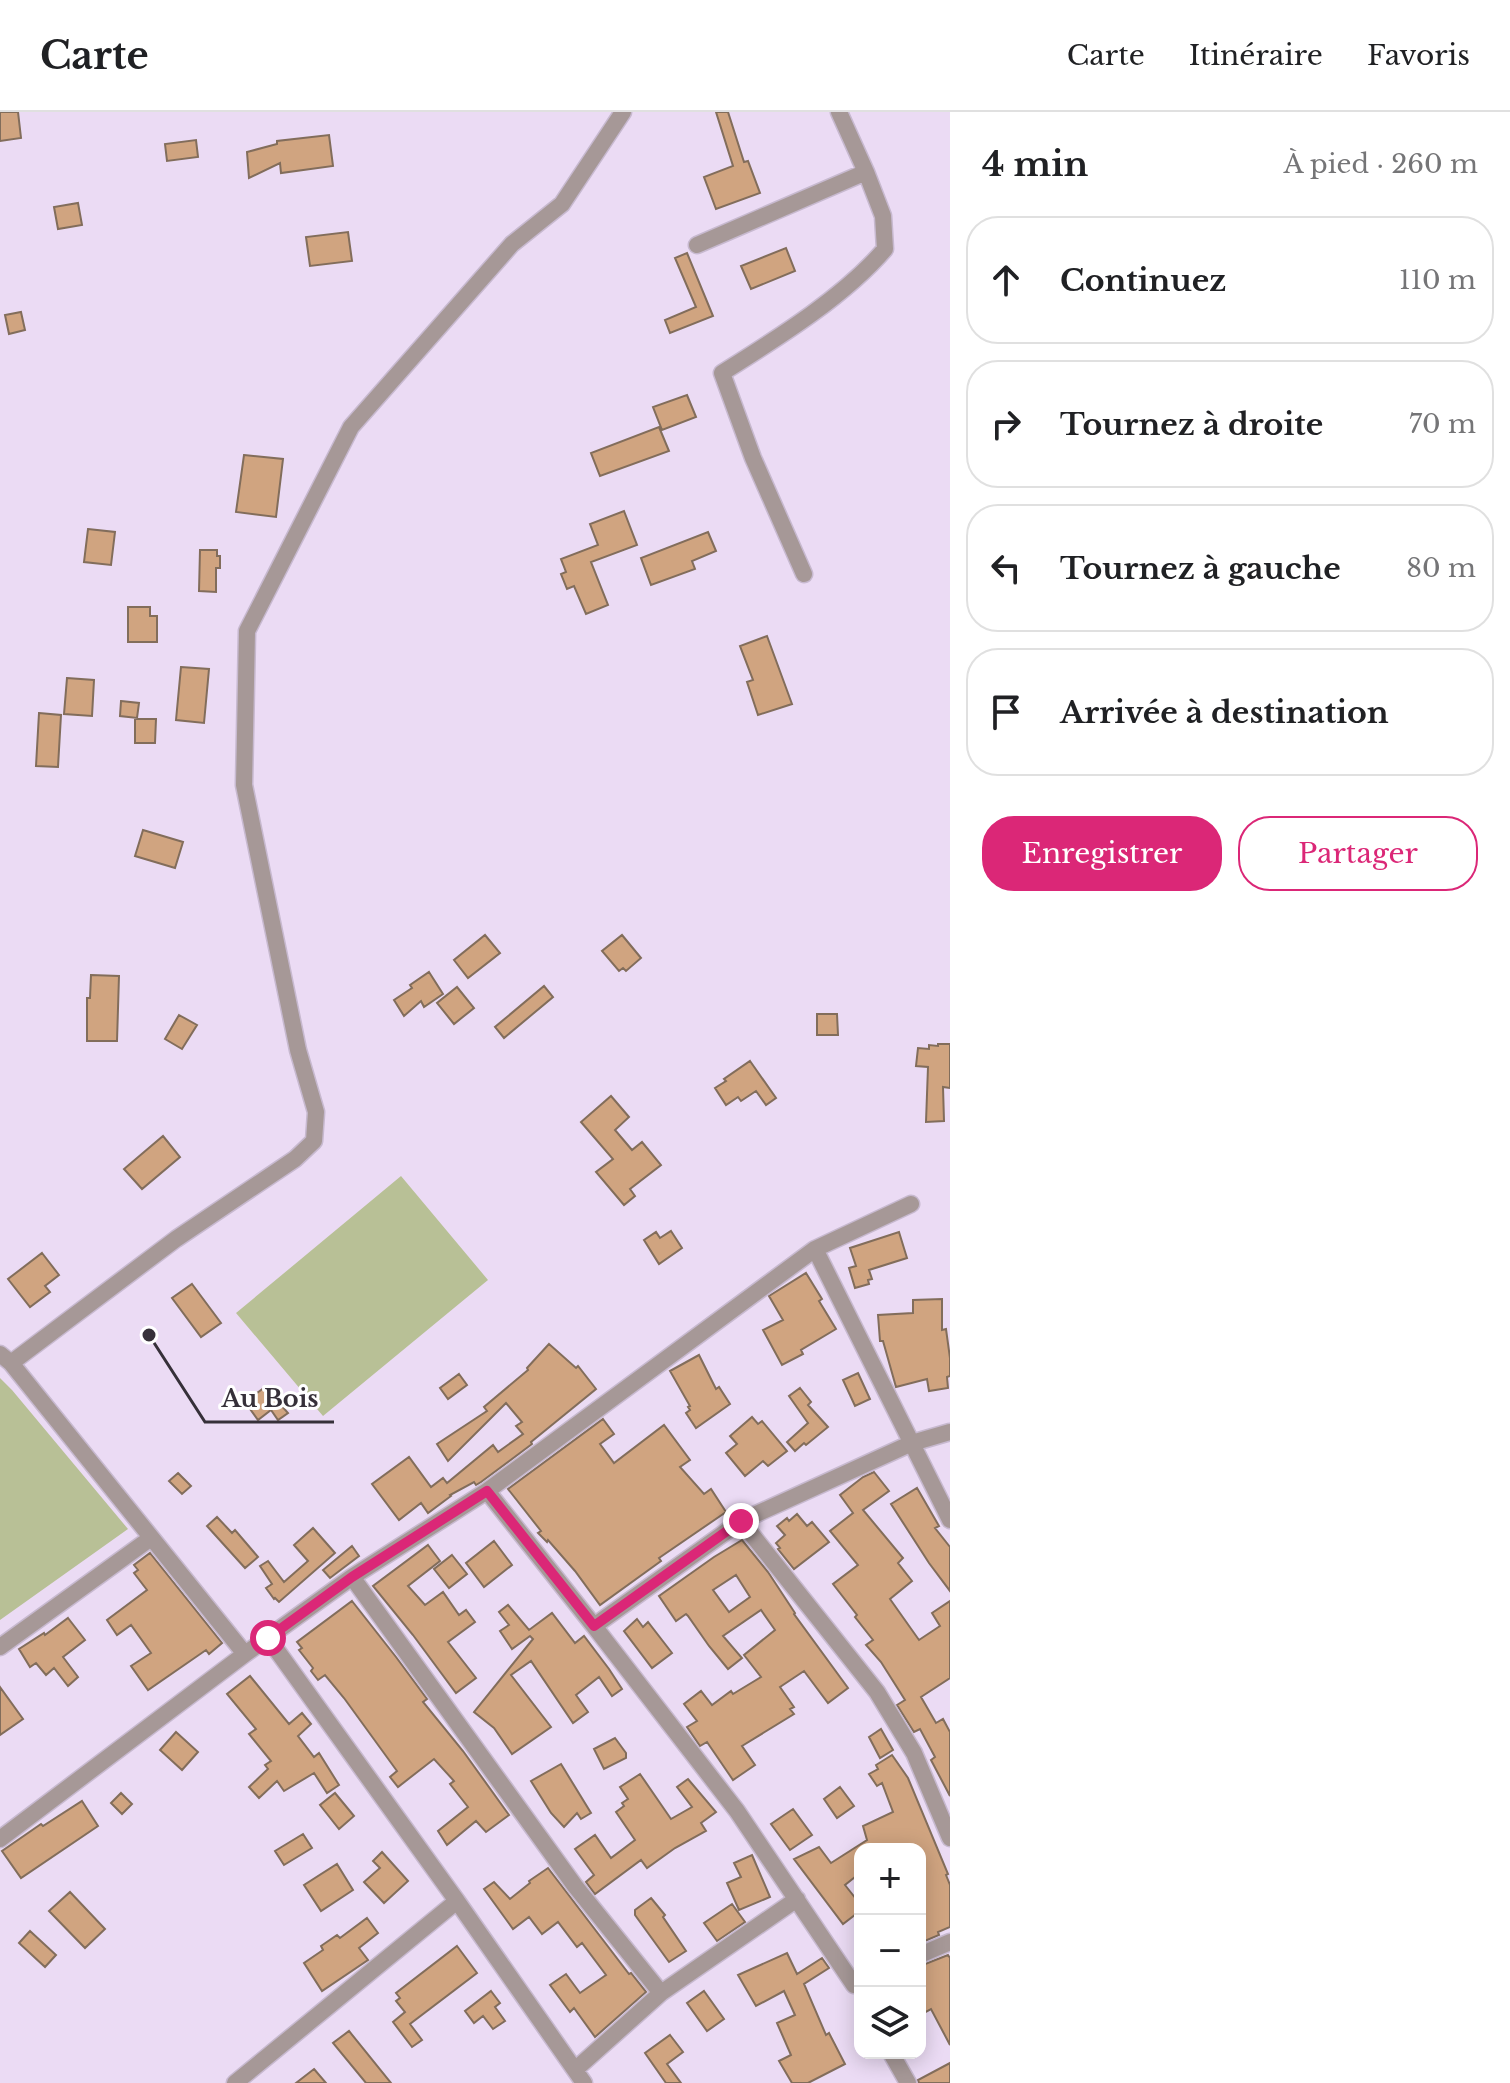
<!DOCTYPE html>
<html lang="fr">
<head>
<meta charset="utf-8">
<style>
	body { margin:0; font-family:"Libre Baskerville",serif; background:#f6f6f6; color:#202124 }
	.controls { position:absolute; right:24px; bottom:24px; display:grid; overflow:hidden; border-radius:16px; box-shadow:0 4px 20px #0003 }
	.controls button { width:72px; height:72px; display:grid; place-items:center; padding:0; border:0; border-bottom:2px solid #e0e0e0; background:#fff; color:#202124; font:40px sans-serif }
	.stop { position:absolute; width:24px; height:24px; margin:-18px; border:6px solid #db2777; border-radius:50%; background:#fff }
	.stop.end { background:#db2777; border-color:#fff; box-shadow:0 2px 8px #0008 }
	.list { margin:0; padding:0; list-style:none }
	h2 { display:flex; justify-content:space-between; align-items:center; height:104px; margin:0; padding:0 32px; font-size:34px }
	h2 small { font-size:26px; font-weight:400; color:#757577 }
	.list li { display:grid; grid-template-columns:52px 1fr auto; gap:24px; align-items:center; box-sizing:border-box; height:128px; margin:0 16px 16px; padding:0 16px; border:2px solid #e0e0e0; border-radius:32px }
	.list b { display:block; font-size:30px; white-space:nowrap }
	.list em { font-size:26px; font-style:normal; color:#757577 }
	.actions { display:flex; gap:16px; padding:24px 32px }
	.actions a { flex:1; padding:18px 0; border:2px solid #db2777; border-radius:32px; text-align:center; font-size:28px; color:#db2777 }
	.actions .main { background:#db2777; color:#fff }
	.icon { flex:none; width:44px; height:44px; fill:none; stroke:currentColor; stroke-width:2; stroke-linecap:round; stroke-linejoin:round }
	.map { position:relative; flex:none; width:950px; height:1971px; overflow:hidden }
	header { display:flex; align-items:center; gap:48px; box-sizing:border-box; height:112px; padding:0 40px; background:#fff; border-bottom:2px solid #e0e0e0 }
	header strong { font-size:38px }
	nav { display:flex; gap:44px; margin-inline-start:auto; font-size:28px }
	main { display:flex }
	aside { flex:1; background:#fff }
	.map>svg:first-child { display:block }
	.green { fill:#b8c096 }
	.building { fill:#d0a480; stroke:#826d5b; stroke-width:2; fill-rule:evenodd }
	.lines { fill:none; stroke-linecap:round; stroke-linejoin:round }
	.minor-casing { stroke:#c7b9cf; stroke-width:19 }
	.minor { stroke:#a69897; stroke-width:16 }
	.route { stroke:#db2777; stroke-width:10 }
	.leader { fill:none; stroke:#363039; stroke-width:3 }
	.callout-dot { fill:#363039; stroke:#fff; stroke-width:3 }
	.callout-label { font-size:24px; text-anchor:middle; font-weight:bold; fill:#363039; stroke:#fff; stroke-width:6; stroke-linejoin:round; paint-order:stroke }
</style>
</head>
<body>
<header>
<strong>Carte</strong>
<nav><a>Carte</a><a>Itinéraire</a><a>Favoris</a></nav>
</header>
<main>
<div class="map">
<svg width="950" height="1971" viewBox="0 0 950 1971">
	<rect width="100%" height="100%" fill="#ebdbf4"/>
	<!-- green -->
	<path class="green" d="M401,1064L488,1168L323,1304L236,1201Z
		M0,1266L12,1278L128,1417L0,1508Z"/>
	<!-- building -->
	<path class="building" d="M0,0H18L21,26L0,29Z
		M716,0H728L744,50L748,49L760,81L716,97L704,65L733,54Z
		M329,23L333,54L281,61L280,51L249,66L247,40L277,32V29Z
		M196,28L198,45L167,49L165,32Z
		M78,91L82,113L58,117L54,95Z
		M348,120L352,149L310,154L306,125Z
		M786,136L795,159L751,177L741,154Z
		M687,141L713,204L670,221L665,208L696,195L675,146Z
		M21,200L25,218L9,222L5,203Z
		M687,283L696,305L662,318L653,295Z
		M659,315L669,339L600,364L591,341Z
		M244,343L283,347L276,405L236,400Z
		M624,399L637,433L591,450L608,493L586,502L574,474L567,477L561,462L566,460L561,447L598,433L590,412Z
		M88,417L115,420L111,453L84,450Z
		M708,420L716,439L692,449L695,457L651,473L641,446Z
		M200,438H217V444H220V456H216V480L199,479Z
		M128,495H150V504H157V530H128Z
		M767,524L792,592L758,603L747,570L753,568L740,534Z
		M181,555L209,557L204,611L176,608Z
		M67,566L94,568L92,604L64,602Z
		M121,589L139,591L137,606L120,604Z
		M39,601L61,603L58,655L36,654Z
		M135,607H156L155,631H135Z
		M143,718L183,730L175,756L135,744Z
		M485,823L500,841L468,866L454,848Z
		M622,823L641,846L626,859L623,856L619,859L602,839Z
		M429,860L443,882L424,895L421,889L404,904L394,888L412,876L410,873Z
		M91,863L119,864L117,929H87V886H90Z
		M544,874L553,885L504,926L495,915Z
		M457,875L474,896L454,912L437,891Z
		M817,902H837L838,923H817Z
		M179,903L197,913L182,937L165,927Z
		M938,932H950V976L943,975L944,1009L926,1010L928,955L916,954L918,936L929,937V933L938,934Z
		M750,949L776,986L766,993L756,979L741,989L738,985L726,993L715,976L726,969L724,967Z
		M611,984L629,1005L615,1018L632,1038L642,1030L661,1053L630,1077L635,1084L624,1093L596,1060L613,1047L581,1010Z
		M163,1024L180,1045L142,1077L124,1057Z
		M671,1119L682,1136L659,1152L644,1128L656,1120L660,1126Z
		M899,1120L907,1146L869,1158L872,1167L868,1168L869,1172L855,1176L849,1156L856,1154L850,1136Z
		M42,1141L59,1163L45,1174L50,1180L30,1195L8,1167Z
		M806,1161L822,1187L819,1189L836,1217L801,1238L803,1242L782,1253L763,1218L783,1208L769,1184Z
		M192,1172L221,1211L201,1225L172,1186Z
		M942,1187V1218L946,1217L950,1246V1264L947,1265L948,1276L929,1279L927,1267L896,1275L883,1229H880L878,1203L913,1201V1188Z
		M549,1232L576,1256L578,1254L596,1277L531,1330L532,1332L481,1370L476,1373L474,1370L450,1383L451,1384L428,1401L421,1391L399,1408L372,1372L409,1345L431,1375L443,1366L447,1371L493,1333L498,1340L523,1322L516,1314L522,1310L506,1291L448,1349L437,1332L487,1299L484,1295L528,1258L527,1256Z
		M699,1243L716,1277L719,1275L730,1292L696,1316L686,1301L690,1298L688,1295L690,1294L670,1259Z
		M858,1261L870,1287L855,1294L843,1268Z
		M459,1262L467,1273L448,1287L440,1276Z
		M265,1275L288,1301L278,1308L271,1298L258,1308L245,1290Z
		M800,1276L811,1290L808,1293L828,1315L806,1333L804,1331L795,1339L787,1330L808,1311L789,1284Z
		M752,1305L758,1312L762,1309L787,1339L768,1354L763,1349L745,1364L726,1341L737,1332L730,1324Z
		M603,1307L614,1322L600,1332L614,1351L664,1313L690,1348L680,1355L704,1382L711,1377L726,1400L659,1446L661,1449L600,1493L575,1459L548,1428L547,1430L538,1421L541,1419L508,1377Z
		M874,1360L889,1379L863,1398L903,1446L898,1451L912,1469L890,1487L919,1528L940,1514L932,1501L950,1489V1566L921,1585L936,1611L943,1607L950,1620V1684L931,1648L935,1645L920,1617L914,1620L897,1593L905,1588L881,1550L866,1533L873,1528L855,1505L857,1503L833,1472L858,1453L830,1419L853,1401L840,1383L863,1365Z
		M178,1361L191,1374L182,1382L169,1369Z
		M917,1376L939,1414L935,1416L950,1435V1479L929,1451L891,1392Z
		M797,1402L807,1414L812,1410L829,1430L794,1457L778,1437L780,1436L776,1431L785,1423L777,1414L787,1406L789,1409Z
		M217,1405L232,1421L235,1418L258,1445L245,1456L207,1414Z
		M313,1416L335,1441L279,1490L275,1486L274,1487L266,1476L272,1472L260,1454L268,1449L284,1470L308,1449L294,1433Z
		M742,1428L768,1460L795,1501L794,1502L848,1576L828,1591L804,1559L780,1575L794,1595L790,1597L794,1602L742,1634L755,1653L733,1668L707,1630L700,1634L687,1615L697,1609L684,1592L701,1579L712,1593L731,1579L733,1582L761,1565L744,1543L775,1518L761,1498L723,1524L742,1546L728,1557L709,1534L688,1504L686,1502L676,1509L659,1484L714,1445ZM736,1463L750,1485L729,1500L713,1478Z
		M494,1429L512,1453L484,1475L466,1451Z
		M428,1433L440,1449L408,1474L425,1493L443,1480L459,1503L466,1498L475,1510L448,1530L476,1566L456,1581L413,1523L373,1474Z
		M352,1434L359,1444L330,1466L323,1458Z
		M150,1441L222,1531L209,1542L206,1538L148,1578L131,1554L151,1541L131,1513L117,1523L107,1508L147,1478L134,1461L138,1458L134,1453Z
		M452,1443L467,1462L449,1476L434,1457Z
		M352,1489L396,1545L427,1587L423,1590L463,1639L509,1703L486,1720L476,1709L447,1733L438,1719L468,1695L450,1672L454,1669L434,1647L398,1675L390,1665L397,1659L344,1586L325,1563L318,1568L311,1559L313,1556L299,1538L302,1536L297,1530Z
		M508,1493L529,1518L552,1501L575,1531L584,1524L609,1557L622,1577L612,1584L599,1565L576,1583L588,1600L573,1611L531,1549L511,1563L551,1615L512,1642L494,1616L474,1600L533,1527L530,1524L512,1537L500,1519L509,1513L499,1500Z
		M68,1506L85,1528L63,1545L78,1565L68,1574L54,1556L46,1563L36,1551L30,1555L19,1537L44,1521L45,1523Z
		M637,1507L643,1515L648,1510L672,1541L652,1556L624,1519Z
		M250,1564L289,1612L302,1601L311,1612L298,1624L314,1645L319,1641L339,1673L327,1681L314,1661L284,1679L277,1669L259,1686L249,1675L268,1657L265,1653L271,1649L249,1622L256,1617L227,1582Z
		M0,1575L23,1607L0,1623Z
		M881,1617L893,1638L880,1646L869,1625Z
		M176,1620L198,1640L182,1658L160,1638Z
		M615,1626L626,1641V1646L604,1657L594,1637Z
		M892,1643L908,1666L948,1762L946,1763L950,1773V1815L938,1820L939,1823L920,1831V1737H860V1761L845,1773L860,1792V1799L843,1812L794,1747L819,1735L831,1751L867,1728L863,1714L893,1700L882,1671L877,1674L869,1662L878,1657L876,1653Z
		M561,1652L591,1701L581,1707L577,1701L564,1715L551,1701L531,1669Z
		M640,1662L671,1707L692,1695L677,1675L688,1667L716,1700L701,1711L706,1719L675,1736L647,1756L641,1748L595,1782L586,1770L594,1763L575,1737L595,1723L611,1746L635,1728L616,1700L624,1694L622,1691L628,1687L620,1675Z
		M840,1675L854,1694L837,1706L824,1687Z
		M121,1681L132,1692L122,1702L111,1691Z
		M335,1681L354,1704L339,1717L320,1693Z
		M82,1689L98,1714L21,1766L2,1739L41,1712L43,1714Z
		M793,1697L812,1723L790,1738L771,1712Z
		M303,1722L312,1736L284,1753L275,1739Z
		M382,1740L408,1769L384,1791L364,1770L380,1756L373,1749Z
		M752,1743L770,1785L739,1798L727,1771L741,1765L734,1751Z
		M337,1752L353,1778L321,1799L304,1773Z
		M548,1756L629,1862L631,1861L646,1880L595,1925L574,1896L570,1900L550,1873L566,1862L580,1881L606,1863L582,1831L577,1835L558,1810L542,1822L529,1805L513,1817L484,1777L494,1770L510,1787L530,1771L529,1769Z
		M70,1780L105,1817L85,1836L49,1799Z
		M651,1786L665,1803L663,1805L686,1839L669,1850L635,1803V1798Z
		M732,1792L745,1810L717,1829L704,1811Z
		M367,1806L378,1821L359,1836L368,1848L322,1879L304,1851L323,1838L321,1834L337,1823L340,1826Z
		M30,1819L56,1843L45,1855L19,1831Z
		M457,1834L477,1861L410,1912L422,1928L412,1935L393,1910L405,1900L396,1889L400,1886L396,1881Z
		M787,1841L797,1862L822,1846L829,1856L804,1872L826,1923L829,1921L845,1952L808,1971H792L779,1949L791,1943L777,1911L795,1903L784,1879L756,1894L738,1863Z
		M948,1843L950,1846V1933L931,1897L920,1903V1854Z
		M491,1879L500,1891L495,1895L505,1909L493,1917L483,1904L474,1911L465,1899Z
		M704,1879L724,1907L707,1919L687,1891Z
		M349,1919L391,1971H366L333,1931Z
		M670,1923L683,1940L667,1952L681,1971H666L645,1941Z
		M950,1951V1971H919L918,1968Z
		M314,1957L326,1971H296Z"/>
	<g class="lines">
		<defs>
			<path id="minor" d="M697,133L866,60
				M804,462L753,346L722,261C776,227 844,185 885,137L883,104L866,60L839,0
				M815,1137L950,1408
				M0,1242L11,1251L245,1542L352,1465L487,1379L594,1514L741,1409L877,1580L914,1641L950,1726
				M11,1251L176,1127L295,1047L314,1029L316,1000L298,938L244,673L247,519L351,315L512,132L562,92L623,0
				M487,1379L815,1137L911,1092
				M741,1409L912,1331L950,1320
				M352,1465L575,1774L661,1881
				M594,1514L737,1699L854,1873L860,1870
				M268,1526L457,1789
				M0,1535L151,1426
				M0,1727L245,1542
				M920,1843L950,1830
				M891,1941L908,1971
				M576,1957L661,1881L797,1787
				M235,1971L457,1789L584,1971"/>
		</defs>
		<!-- minor casing -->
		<use href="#minor" class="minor-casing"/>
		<!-- minor -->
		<use href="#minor" class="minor"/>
	</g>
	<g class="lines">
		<!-- route -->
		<path class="route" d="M268,1526L352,1465L487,1379L594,1514L741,1409"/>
	</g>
	<!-- callouts -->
	<path class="leader" d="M149 1223L205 1310H334"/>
	<circle class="callout-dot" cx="149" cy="1223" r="8"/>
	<g class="callout-label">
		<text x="270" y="1295">Au Bois</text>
	</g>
</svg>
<div class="controls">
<button>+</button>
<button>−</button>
<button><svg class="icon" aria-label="layers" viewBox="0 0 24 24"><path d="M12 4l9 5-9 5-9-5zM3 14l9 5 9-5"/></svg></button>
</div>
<div class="stop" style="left:268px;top:1526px"></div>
<div class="stop end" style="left:741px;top:1409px"></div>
</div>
<aside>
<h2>4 min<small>À pied · 260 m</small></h2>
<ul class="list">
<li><svg class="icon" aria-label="ahead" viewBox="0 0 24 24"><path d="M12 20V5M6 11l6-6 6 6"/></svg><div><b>Continuez</b></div><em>110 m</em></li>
<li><svg class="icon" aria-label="right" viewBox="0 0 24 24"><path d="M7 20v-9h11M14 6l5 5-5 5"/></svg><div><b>Tournez à droite</b></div><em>70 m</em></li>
<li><svg class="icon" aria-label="left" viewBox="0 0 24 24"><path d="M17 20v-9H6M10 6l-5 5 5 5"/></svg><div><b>Tournez à gauche</b></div><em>80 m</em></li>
<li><svg class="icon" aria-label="arrive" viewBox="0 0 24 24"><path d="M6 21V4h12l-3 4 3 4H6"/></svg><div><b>Arrivée à destination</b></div></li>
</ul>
<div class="actions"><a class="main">Enregistrer</a><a>Partager</a></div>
</aside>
</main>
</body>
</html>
